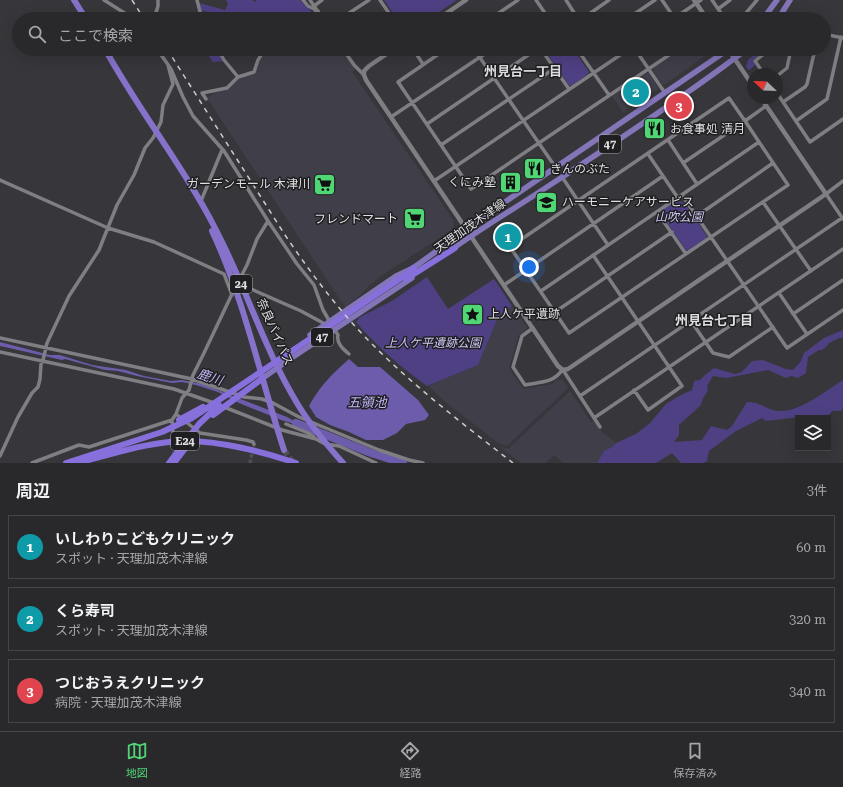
<!DOCTYPE html>
<html lang="ja">
<head>
<meta charset="utf-8">
<style>
	body { margin:0; font-family:"Roboto Serif","Noto Sans JP",serif; background:#313134; color:#f1f3f6 }
	.controls { position:absolute; right:12px; bottom:12px; display:grid; overflow:hidden; border-radius:0px; box-shadow:0 4px 16px #0002 }
	.controls button { width:36px; height:36px; display:grid; place-items:center; padding:0; border:0; border-bottom:1px solid #454548; background:#29292c; color:#f1f3f6; font:20px sans-serif }
	.compass { position:absolute; left:747px; top:68px; width:36px; height:36px; border-radius:50%; background:#29292c; box-shadow:0 4px 16px #0002; rotate:293deg }
	.you { position:absolute; left:529px; top:267px; width:14px; height:14px; margin:-10px; border:3px solid #fff; border-radius:50%; background:#1a73e8; box-shadow:0 0 0 6px #1a73e833 }
	.badge { display:grid; place-items:center; width:26px; height:26px; border-radius:50%; background:#50d675; color:#fff; font-size:13px; font-weight:700 }
	.pin { position:absolute; translate:-50% -50%; border:2px solid #fff; box-shadow:0 1px 4px #0006 }
	.list { margin:0; padding:0; list-style:none }
	h2 { display:flex; justify-content:space-between; align-items:center; height:52px; margin:0; padding:0 16px; font-size:17px }
	h2 small { font-size:13px; font-weight:400; color:#a5a6a9 }
	.list li { display:grid; grid-template-columns:26px 1fr auto; gap:12px; align-items:center; box-sizing:border-box; height:64px; margin:0 8px 8px; padding:0 8px; border:1px solid #454548; border-radius:0px }
	.list b { display:block; font-size:15px; white-space:nowrap }
	.list p { margin:0; font-size:13px; white-space:nowrap; color:#a5a6a9 }
	.list em { font-size:13px; font-style:normal; color:#a5a6a9 }
	.icon { flex:none; width:22px; height:22px; fill:none; stroke:currentColor; stroke-width:2; stroke-linecap:round; stroke-linejoin:round }
	.map { position:relative; flex:none; width:843px; height:463px; overflow:hidden }
	.search { position:absolute; background:#29292c; box-shadow:0 4px 16px #0002; left:12px; right:12px; top:12px; height:44px; display:flex; align-items:center; gap:10px; box-sizing:border-box; padding:0 14px; border-radius:22px; color:#a5a6a9; font-size:15px }
	.sheet { height:268px; background:#29292c }
	nav { display:flex; justify-content:space-around; align-items:center; box-sizing:border-box; height:56px; border-top:1px solid #454548; background:#29292c; font-size:11px; color:#a5a6a9 }
	nav a { display:grid; justify-items:center; gap:2px }
	nav .on { color:#50d675 }
	.map>svg:first-child { display:block }
	.built { fill:#403f49 }
	.green { fill:#4f4084 }
	.water { fill:#6d5cab }
	.lines { fill:none; stroke-linecap:round; stroke-linejoin:round }
	.river { stroke:#6d5cab; stroke-width:8 }
	.minor-tunnel { stroke:#505054; stroke-width:3.5; stroke-dasharray:3.5 2; stroke-linecap:butt }
	.trunk-tunnel { stroke:#505054; stroke-width:6; stroke-dasharray:6 3; stroke-linecap:butt }
	.minor { stroke:#7f7e83; stroke-width:3.5 }
	.tertiary { stroke:#7f7e83; stroke-width:4.5 }
	.primary { stroke:#8475b8; stroke-width:5.5 }
	.trunk { stroke:#8672ca; stroke-width:6 }
	.motorway { stroke:#876fdc; stroke-width:6 }
	.rail { stroke:#cdcdd0; stroke-width:1.5; stroke-dasharray:5 5; stroke-linecap:butt }
	.labels { text-anchor:middle; dominant-baseline:central; stroke-width:3; stroke-linejoin:round; paint-order:stroke }
	.shield { fill:#1f1e20; stroke:#a5a5a8; stroke-width:1 }
	.shield-label { font-size:11px; font-weight:bold; fill:#dfdfe2 }
	.poi-label { font-size:12px; fill:#dfdfe2; stroke:#1f1e20; text-anchor:start }
	.park-label { font-size:12px; font-style:italic; fill:#cec8f4; stroke:#1f1e20 }
	.street-label { font-size:12px; fill:#dfdfe2; stroke:#1f1e20 }
	.neighbourhood-label { font-size:13px; font-weight:bold; fill:#dfdfe2; stroke:#1f1e20 }
	.water-label { font-size:13px; font-style:italic; fill:#c1b7f8; stroke:#1f1e20 }
</style>
</head>
<body>
<div class="map">
<svg width="843" height="463" viewBox="0 0 843 463">
	<rect width="100%" height="100%" fill="#37373b"/>
	<!-- built -->
	<path class="built" d="M268,49H341L355,69L352,72L454,221L453,229L378,278L353,301L345,307L207,98L215,93L226,90L240,78L250,74H255L259,61Z
		M682,49H715L664,85L662,84L653,71V68Z
		M647,73H649L658,87V89L623,112L612,96Z
		M512,306L527,327L526,330L518,336L509,368L523,389L552,384L558,379L563,380L568,388L507,446L497,442L447,403L428,386L478,365L499,315Z
		M570,391L591,422L594,421L601,431L616,443L612,447L604,451L597,463H564L554,455L546,463H521L499,446L508,449Z"/>
	<!-- green -->
	<path class="green" d="M226,0H252L255,2L256,0H300L311,11V14L302,19H219C213,15 209,11 201,11L199,3L225,10L228,4Z
		M384,0H457L429,19H397Z
		M204,49H216L223,61L213,62Z
		M544,49H573L589,72L588,74L571,86L569,85Z
		M760,49H767L753,60L755,65L749,70L746,67L748,60Z
		M678,200L685,204L707,236L706,238L688,251L686,250L661,214V211Z
		M427,277L448,309L494,279L512,306L499,315L478,365L427,386C402,368 376,346 356,322L360,317L392,301Z
		M843,330V338H839L829,343L827,346L822,350H819L808,357L806,373L798,378L791,376L786,378L768,370L726,378L713,376L707,386L708,391L703,398L701,405L679,425V435L674,442L702,440L711,426L727,430L732,426L747,402C759,401 768,411 780,411C800,412 827,390 843,380V408L841,411H832L827,418L799,417L766,421L762,418L736,431L709,451L707,461L703,463H681L672,453L656,463H597L604,451L612,447L616,443L636,434L650,423L666,404L679,396L692,390L694,381L700,380L705,375L714,368L735,374L742,372L752,361L763,360L786,369L793,370L801,361L804,353L824,338Z"/>
	<!-- water -->
	<path class="water" d="M0,342L50,355H60L92,365L126,370L144,376L171,381L182,380L202,384L287,417L305,427L281,420L239,403L218,392L196,385L182,382L172,383L137,376L118,371L105,370L65,359L62,360L0,346Z
		M349,359L358,367H380L418,400L429,415L425,420L406,424L397,433L383,440H366L349,432L330,425L316,417L309,406C321,385 331,375 349,359Z"/>
	<g class="lines">
		<!-- river -->
		<path class="river" d="M296,423L371,453L403,463"/>
		<!-- minor-tunnel -->
		<path class="minor-tunnel" d="M173,435L174,456
			M250,463L254,444"/>
		<!-- trunk-tunnel -->
		<path class="trunk-tunnel" d="M284,450L293,463"/>
		<!-- minor -->
		<path class="minor" d="M104,0L134,19
			M197,0L202,19
			M303,0L308,6L318,11L304,19
			M310,0L323,19
			M380,0L393,19
			M536,0L549,19
			M566,0L578,19
			M662,0L675,19
			M712,0L725,19
			M314,6L322,0
			M718,9L730,0
			M154,19L158,6V0
			M340,19L369,0
			M490,19L518,0
			M536,19L545,13
			M582,19L609,0
			M627,19L655,0
			M673,19L701,0
			M741,19L757,0
			M824,34L843,38
			M157,49L171,69L183,97L193,116L224,151L268,221L297,264L314,285L323,310L330,322
			M218,49L224,60L238,77L254,72L258,60L265,49
			M343,49L354,65L364,75
			M413,49L423,64
			M446,49L398,82L471,189L678,49
			M474,49L556,168
			M541,49L569,89
			M577,49L609,95
			M635,49L665,93
			M764,74L755,61L770,49
			M777,76L787,68L791,49
			M777,93L810,142L843,119
			M206,99L202,93L227,88L238,77
			M783,102L805,87L807,84L815,49
			M391,117L492,49
			M796,121L827,99L841,37
			M427,124L537,49
			M668,140L697,184
			M441,145L555,68
			M648,154L678,198
			M683,163L745,121L788,185L569,333L510,247L729,98L745,121L766,106
			M562,177L608,245
			M0,180L108,228L154,242L224,274L232,295
			M434,181L629,49
			M843,181L826,194L843,219
			M682,195L787,348L843,310
			M201,201L222,150
			M763,202L811,271
			M657,212L686,254
			M697,216L773,163
			M593,255L682,386L648,410L634,390
			M504,285L663,176
			M235,288L247,265L257,239L268,221
			M251,289L301,311L325,324
			M541,291L759,142
			M779,293L807,334
			M555,312L672,232
			M793,314L843,280
			M691,321L713,353L729,357L773,327
			M533,328L522,336L513,367L525,385C539,382 554,383 562,370
			M334,329L338,335C336,343 343,349 349,354
			M0,338L192,379L244,397L262,399L273,403L299,417L379,450L409,460L423,463
			M0,352L174,389L214,403
			M563,370L600,427
			M580,396L842,218
			M224,407L282,430L316,439L325,444L339,446L376,463
			M176,414L182,398L189,390L193,375L204,353L232,294
			M594,418L843,249
			M286,424L308,433L314,437
			M173,435L172,420L176,414L200,433L246,440L253,442L254,444
			M0,456L18,417L32,393L38,387L40,379L41,364L43,360L47,343L69,296L99,250L117,205L134,175L145,148L153,138L161,122L163,105L173,84L168,65
			M32,463L79,445L89,447L172,420"/>
		<!-- tertiary -->
		<path class="tertiary" d="M694,0L707,19
			M438,19L466,0
			M394,49L369,66L364,71V75L366,80L558,366L563,370L568,369L826,194L761,98
			M728,49L753,86"/>
		<!-- primary -->
		<path class="primary" d="M763,19L777,0
			M778,19L790,0
			M451,250C483,227 517,207 550,185C616,142 684,97 747,49
			M310,335L396,276L413,268L502,204L729,49
			M263,378L287,361L412,278"/>
		<!-- trunk -->
		<path class="trunk" d="M74,0L86,19
			M105,49C139,111 184,167 216,230C246,287 264,349 297,403C310,425 326,444 343,463
			M212,231C245,301 260,377 284,450"/>
		<!-- motorway -->
		<path class="motorway" d="M406,279L455,248
			M213,415L263,378
			M179,420L203,407
			M66,463L162,432L192,418L407,274L413,268
			M76,463C111,455 147,442 183,441C217,440 264,452 296,463
			M169,463L199,424L219,405
			M174,463L190,442"/>
		<!-- rail -->
		<path class="rail" d="M132,0L144,19
			M167,49L285,235C310,272 337,308 368,340C412,385 463,424 513,463"/>
	</g>
	<!-- icons -->
	<defs>
		<symbol id="restaurant-square" viewBox="-11 -11 22 22"><rect x="-9" y="-9" width="18" height="18" rx="4" fill="#50d675" stroke="#1f1e20"/><path d="M-5-6h1v4h1v-4h1v4h1v-4h1v5L-1.5 .5V6h-2V.5L-5-1ZM5-6V6H3V1.5H1.5Q1.5-4 5-6Z" fill="#111"/></symbol>
		<symbol id="building-square" viewBox="-11 -11 22 22"><rect x="-9" y="-9" width="18" height="18" rx="4" fill="#50d675" stroke="#1f1e20"/><path d="M-4-6H4V6H1V3H-1V6H-4ZM-2.5-4.3h1.7v1.8h-1.7ZM.8-4.3h1.7v1.8H.8ZM-2.5-1h1.7V.8h-1.7ZM.8-1h1.7V.8H.8Z" fill="#111"/></symbol>
		<symbol id="supermarket-square" viewBox="-11 -11 22 22"><rect x="-9" y="-9" width="18" height="18" rx="4" fill="#50d675" stroke="#1f1e20"/><path d="M-6-5.5h2.5l.6 2H6L4.5 2H-2.5L-4.4-4H-6ZM-1.5 3.2a1.3 1.3 0 1 0 .1 0ZM3 3.2a1.3 1.3 0 1 0 .1 0Z" fill="#111"/></symbol>
		<symbol id="school-square" viewBox="-11 -11 22 22"><rect x="-9" y="-9" width="18" height="18" rx="4" fill="#50d675" stroke="#1f1e20"/><path d="M0-5L7-2L0 1L-7-2ZM-4 1L0 2.5L4 1V4Q0 6-4 4Z" fill="#111"/></symbol>
		<symbol id="sight-square" viewBox="-11 -11 22 22"><rect x="-9" y="-9" width="18" height="18" rx="4" fill="#50d675" stroke="#1f1e20"/><path d="M0-6L1.8-2.2L6-1.7L2.9 1.2L3.7 5.4L0 3.3L-3.7 5.4L-2.9 1.2L-6-1.7L-1.8-2.2Z" fill="#111"/></symbol>
	</defs>
	<g fill-rule="evenodd">
		<use href="#restaurant-square" x="642" y="116" width="25" height="25"/>
		<use href="#restaurant-square" x="522" y="156" width="25" height="25"/>
		<use href="#building-square" x="498" y="170" width="25" height="25"/>
		<use href="#supermarket-square" x="312" y="172" width="25" height="25"/>
		<use href="#school-square" x="534" y="190" width="25" height="25"/>
		<use href="#supermarket-square" x="402" y="206" width="25" height="25"/>
		<use href="#sight-square" x="460" y="302" width="25" height="25"/>
	</g>
	<g class="labels">
		<!-- shield labels -->
		<g class="shield">
			<rect x="599" y="135" width="22" height="18" rx="3"/>
			<rect x="230" y="275" width="22" height="18" rx="3"/>
			<rect x="311" y="328" width="22" height="18" rx="3"/>
			<rect x="171" y="432" width="28" height="18" rx="3"/>
		</g>
		<g class="shield-label">
			<text x="610" y="144">47</text>
			<text x="241" y="284">24</text>
			<text x="322" y="337">47</text>
			<text x="185" y="441">E24</text>
		</g>
		<!-- poi labels -->
		<g class="poi-label">
			<text x="670" y="129">お食事処 清月</text>
			<text x="550" y="169">きんのぶた</text>
			<text x="496" y="182" text-anchor="end">くにみ塾</text>
			<text x="310" y="184" text-anchor="end">ガーデンモール 木津川</text>
			<text x="562" y="202">ハーモニーケアサービス</text>
			<text x="398" y="219" text-anchor="end">フレンドマート</text>
			<text x="488" y="314">上人ケ平遺跡</text>
		</g>
		<!-- park labels -->
		<g class="park-label">
			<text x="679" y="217">山吹公園</text>
			<text x="433" y="343">上人ケ平遺跡公園</text>
		</g>
		<!-- street labels -->
		<g class="street-label">
			<text transform="translate(470 226) rotate(-35)">天理加茂木津線</text>
			<text transform="translate(275 332) rotate(66)">奈良バイパス</text>
		</g>
		<!-- neighbourhood labels -->
		<g class="neighbourhood-label">
			<text x="523" y="71">州見台一丁目</text>
			<text x="714" y="320">州見台七丁目</text>
		</g>
		<!-- water labels -->
		<g class="water-label">
			<text transform="translate(210 377) rotate(18)">鹿川</text>
			<text x="367" y="402">五領池</text>
		</g>
	</g>
</svg>
<div class="controls">
<button><svg class="icon" aria-label="layers" viewBox="0 0 24 24"><path d="M12 4l9 5-9 5-9-5zM3 14l9 5 9-5"/></svg></button>
</div>
<svg class="compass" viewBox="-18 -18 36 36"><path d="M0-13l5 13h-10z" fill="#e53935"/><path d="M0 13l5-13h-10z" fill="#a5a6a9"/></svg>
<div class="you"></div>
<div class="pin badge" style="left:508px;top:237px;background:#0f9aa8">1</div>
<div class="pin badge" style="left:636px;top:92px;background:#0f9aa8">2</div>
<div class="pin badge" style="left:679px;top:106px;background:#e0444e">3</div>
<div class="search"><svg class="icon" aria-label="search" viewBox="0 0 24 24"><circle cx="10" cy="10" r="6"/><path d="M15 15l6 6"/></svg>ここで検索</div>
</div>
<section class="sheet">
<h2>周辺<small>3件</small></h2>
<ul class="list">
<li><span class="badge" style="background:#0f9aa8">1</span><div><b>いしわりこどもクリニック</b><p>スポット · 天理加茂木津線</p></div><em>60 m</em></li>
<li><span class="badge" style="background:#0f9aa8">2</span><div><b>くら寿司</b><p>スポット · 天理加茂木津線</p></div><em>320 m</em></li>
<li><span class="badge" style="background:#e0444e">3</span><div><b>つじおうえクリニック</b><p>病院 · 天理加茂木津線</p></div><em>340 m</em></li>
</ul>
</section>
<nav>
<a class="on"><svg class="icon" aria-label="map" viewBox="0 0 24 24"><path d="M3 6l6-2 6 2 6-2v14l-6 2-6-2-6 2zM9 4v14M15 6v14"/></svg>地図</a>
<a><svg class="icon" aria-label="directions" viewBox="0 0 24 24"><path d="M12 3l9 9-9 9-9-9zM9 14v-3h6M13 9l2 2-2 2"/></svg>経路</a>
<a><svg class="icon" aria-label="saved" viewBox="0 0 24 24"><path d="M7 4h10v16l-5-4-5 4z"/></svg>保存済み</a>
</nav>
</body>
</html>
